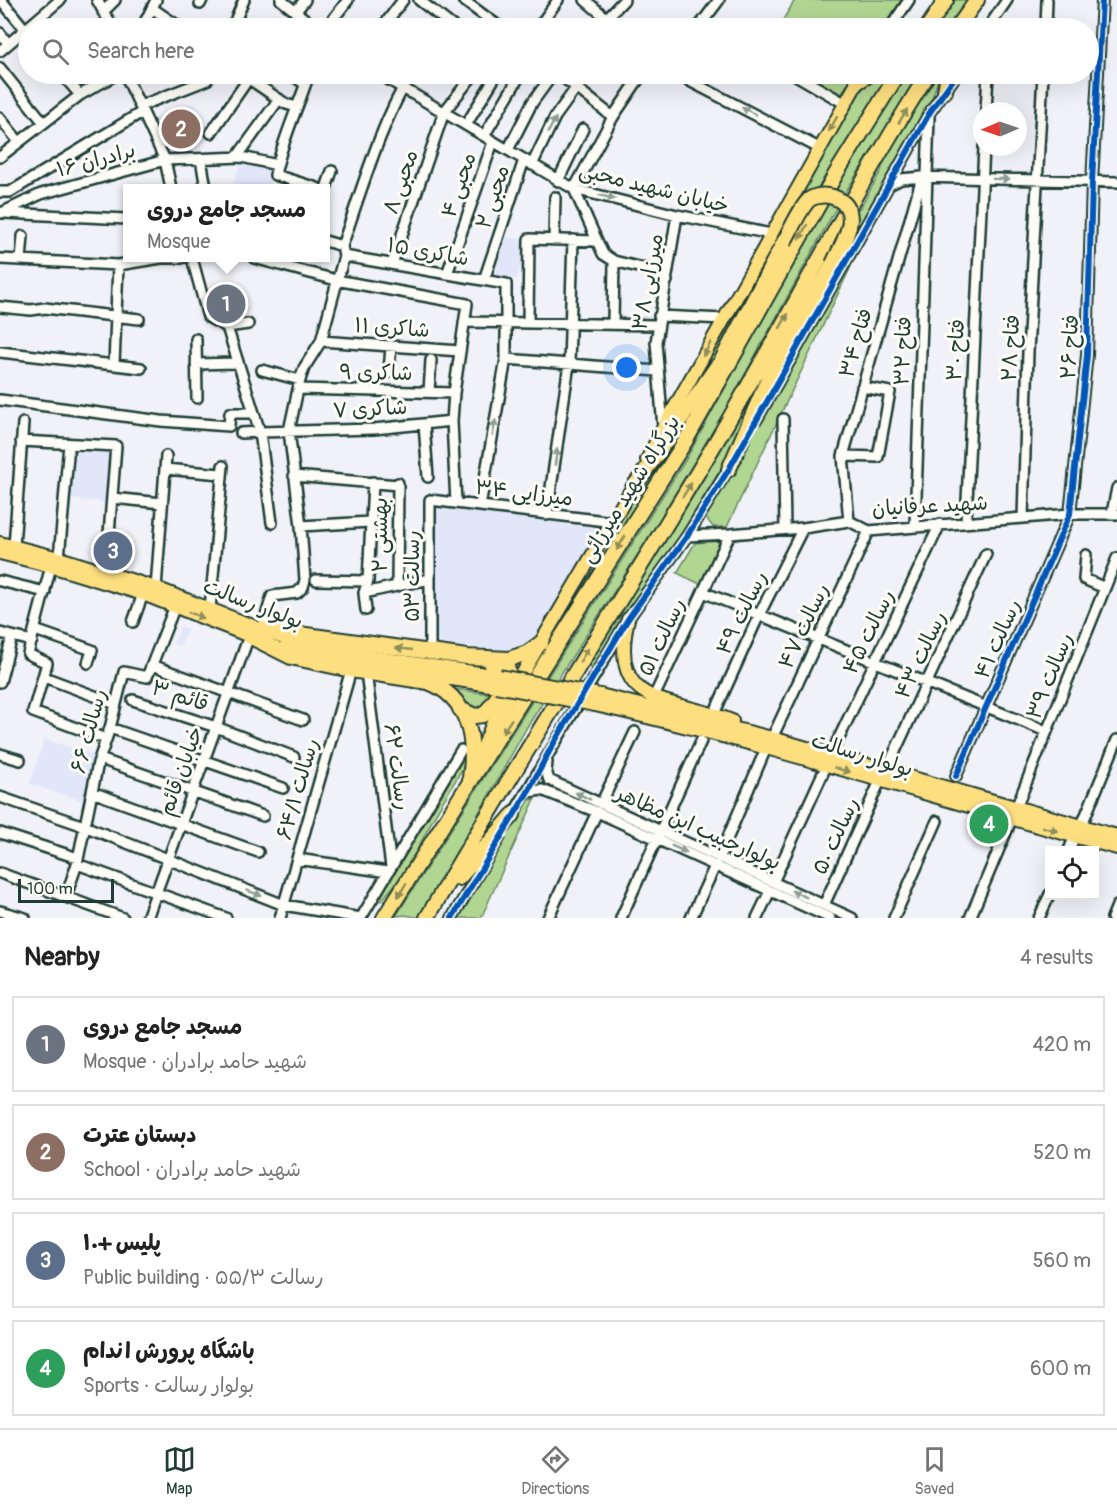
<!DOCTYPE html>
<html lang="en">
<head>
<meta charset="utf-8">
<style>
	body { margin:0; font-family:Pangolin,"Playpen Sans Arabic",sans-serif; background:#f2f2f2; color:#222 }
	.controls { position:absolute; right:18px; bottom:18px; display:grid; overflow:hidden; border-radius:0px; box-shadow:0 6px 24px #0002 }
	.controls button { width:54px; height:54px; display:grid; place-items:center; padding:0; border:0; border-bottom:2px solid #e0e0e0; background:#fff; color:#222; font:30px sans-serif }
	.compass { position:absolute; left:973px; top:102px; width:54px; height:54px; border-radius:50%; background:#fff; box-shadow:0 6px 24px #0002; rotate:268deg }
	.scale { position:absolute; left:18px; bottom:15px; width:96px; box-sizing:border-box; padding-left:6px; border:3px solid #1f3d34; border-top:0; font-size:16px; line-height:21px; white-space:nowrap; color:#1f3d34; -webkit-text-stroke:4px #fdfcf7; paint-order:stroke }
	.you { position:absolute; left:627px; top:368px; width:21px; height:21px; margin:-15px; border:4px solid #fff; border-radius:50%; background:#1a73e8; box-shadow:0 0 0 9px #1a73e833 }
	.badge { display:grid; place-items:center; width:39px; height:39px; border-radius:50%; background:#1f3d34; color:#fff; font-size:20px; font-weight:700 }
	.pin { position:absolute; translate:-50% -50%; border:3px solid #fff; box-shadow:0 2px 6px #0006 }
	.popup { position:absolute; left:123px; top:184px; width:207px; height:78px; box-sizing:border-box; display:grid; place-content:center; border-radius:0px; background:#fff; filter:drop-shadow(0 2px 4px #0005); font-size:20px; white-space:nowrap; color:#767676 }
	.popup b { font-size:22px; color:#222 }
	.popup::after { content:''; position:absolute; left:50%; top:100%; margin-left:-12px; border:12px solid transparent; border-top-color:#fff }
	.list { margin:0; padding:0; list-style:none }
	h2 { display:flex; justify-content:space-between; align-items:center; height:78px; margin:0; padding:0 24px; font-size:26px }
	h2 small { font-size:20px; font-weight:400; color:#767676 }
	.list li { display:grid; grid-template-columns:39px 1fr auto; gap:18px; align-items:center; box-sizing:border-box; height:96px; margin:0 12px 12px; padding:0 12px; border:2px solid #e0e0e0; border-radius:0px }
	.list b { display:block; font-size:22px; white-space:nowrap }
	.list p { margin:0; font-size:20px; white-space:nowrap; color:#767676 }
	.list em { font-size:20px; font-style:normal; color:#767676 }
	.icon { flex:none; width:33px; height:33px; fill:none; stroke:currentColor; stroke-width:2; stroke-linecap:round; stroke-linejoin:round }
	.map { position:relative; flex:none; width:1117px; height:918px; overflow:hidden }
	.search { position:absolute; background:#fff; box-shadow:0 6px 24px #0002; left:18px; right:18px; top:18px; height:66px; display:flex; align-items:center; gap:15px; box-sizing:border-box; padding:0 21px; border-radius:33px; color:#767676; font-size:22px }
	.sheet { height:510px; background:#fff }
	nav { display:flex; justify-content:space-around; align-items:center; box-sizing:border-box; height:84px; border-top:2px solid #e0e0e0; background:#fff; font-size:16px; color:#767676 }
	nav a { display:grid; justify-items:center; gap:3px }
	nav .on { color:#1f3d34 }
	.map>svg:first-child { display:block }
	.built { fill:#e2e6f9 }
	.green { fill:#b1d692; stroke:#688a63; stroke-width:1.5 }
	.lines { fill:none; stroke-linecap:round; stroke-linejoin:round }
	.minor-casing { stroke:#1f3d34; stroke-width:14 }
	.major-casing { stroke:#1f3d34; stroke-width:16 }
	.highway-casing { stroke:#1f3d34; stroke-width:18 }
	.minor { stroke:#fdfcf7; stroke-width:9 }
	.major { stroke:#fedf80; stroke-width:12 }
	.highway { stroke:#fedf80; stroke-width:14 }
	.major-bridge-casing { stroke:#1f3d34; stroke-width:16; stroke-linecap:butt }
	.highway-bridge-casing { stroke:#1f3d34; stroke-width:18; stroke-linecap:butt }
	.major-bridge { stroke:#fedf80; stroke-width:12 }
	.highway-bridge { stroke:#fedf80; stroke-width:14 }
	.cycleway-casing { stroke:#fdfcf7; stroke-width:10 }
	.cycleway { stroke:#0057b8; stroke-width:6 }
	.oneway { fill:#8e9c96 }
	.oneway2 { fill:#8e8e5a }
	.labels { text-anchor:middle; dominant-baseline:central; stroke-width:6; stroke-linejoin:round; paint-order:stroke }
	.street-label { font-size:21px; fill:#1f3d34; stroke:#fdfcf7 }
</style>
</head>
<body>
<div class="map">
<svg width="1117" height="918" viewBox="0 0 1117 918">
	<rect width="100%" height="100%" fill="#f1f2f8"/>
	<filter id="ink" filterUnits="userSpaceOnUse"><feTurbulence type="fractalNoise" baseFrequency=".0167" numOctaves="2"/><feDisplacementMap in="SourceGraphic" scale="12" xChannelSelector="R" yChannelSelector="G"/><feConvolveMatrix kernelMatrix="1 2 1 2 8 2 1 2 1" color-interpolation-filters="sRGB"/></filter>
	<g filter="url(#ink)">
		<!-- built -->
		<path class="built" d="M195,103L208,140L190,148L192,156L169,157L154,119Z
			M242,160L275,168L269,188H231Z
			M504,237L527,239L517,279L493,276Z
			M71,446L110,449L107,499L103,502L70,499L67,496Z
			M437,506L603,529L533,645L521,651H508L468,646L457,649L434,646Z
			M181,626L188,629L180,646L173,644Z
			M44,739L97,756L83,801L30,784Z"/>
		<!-- green -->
		<path class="green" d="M795,0H902L884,28H778Z
			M955,0H970L951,28H936Z
			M799,74H854L840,96Z
			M877,74H893C878,97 864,122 848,144C836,160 826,173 820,192L704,376L670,423L860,85Z
			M907,74H921L841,199L696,464L527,727L420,918L405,915L396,916L686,459L832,193Z
			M937,74H940L928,110L854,240L843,229L853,211L860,208L881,171L884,160Z
			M865,237L727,527H713L705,517Z
			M762,371L767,374L727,465L591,672L590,666L599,640L714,458Z
			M701,399L617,536L613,533L647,473Z
			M718,541L723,543L702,585L677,573L695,543Z
			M447,688L490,694C488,698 486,704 483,707C473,717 454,694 447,688Z
			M466,752L464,766L436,813L417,850L399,880L381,901L376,898Z
			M535,799L481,918H457L528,800Z"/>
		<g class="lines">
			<defs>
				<path id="minor" d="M1,0L28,33
					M97,0L113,28
					M281,0L316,28
					M419,0L455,28
					M463,0L501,28
					M585,0L618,28
					M200,4L202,0
					M152,8L181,28
					M103,12L115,0
					M295,12L305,0
					M606,19L624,0
					M142,28L156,0
					M232,28L244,0
					M326,28L348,0
					M382,28L403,0
					M538,28L558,0
					M698,28L719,0
					M890,28L909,0
					M988,28L1007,0
					M1046,28L1047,0
					M0,33L8,44
					M0,51L60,0
					M0,68L44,123
					M62,74L80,95
					M125,74L165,160L171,188
					M242,74L286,104L297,107
					M291,74L305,84
					M309,74C298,108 282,140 275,175L317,188
					M379,74L574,189L677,215L771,234
					M559,74L613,117
					M642,74L613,117L574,189L603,254L614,261L662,273L667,281
					M676,74L819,148
					M794,74L844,103
					M140,106L207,80
					M986,111L988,74
					M0,118L19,142
					M466,125L497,74
					M211,133L249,78
					M484,136L519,77
					M508,150L532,103L553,74
					M0,157L80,95L117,74
					M237,157L279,99
					M201,159L206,188
					M532,165L555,117L576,88
					M558,181L583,129
					M891,184L901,179L922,177L1117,182
					M325,191L332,171
					M0,192H10L142,112
					M1,213L41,194L165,160L242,157L277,165
					M4,213L127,219
					M554,240L555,197
					M325,241L342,246
					M344,256L506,284V359L480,506
					M192,258L208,317L227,327L260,432L374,429L452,421
					M254,258L336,280L467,304L454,393L452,421L456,503
					M0,259L118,265L161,258H182
					M21,260L23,236
					M392,264L444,112L474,74
					M447,274L493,142
					M484,280L524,160
					M0,307L31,310L45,308L139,319
					M659,316L724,319
					M464,322L658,325
					M528,322L529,239L596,241
					M613,324L614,261
					M227,327L248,324
					M196,339L197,398
					M321,341L460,351
					M0,352L141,368
					M506,359L657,371
					M196,364L237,363
					M114,365L118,265
					M262,370L300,380
					M389,372L391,346
					M298,389L454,393
					M429,392L431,360
					M0,400L161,421L229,426L230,413H254
					M757,419L930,112L957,74
					M783,419L785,529
					M424,424L428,477
					M663,428L656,342L677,215
					M241,433L260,432L272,523
					M21,441L116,446L106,572
					M843,456L878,457L890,392L862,387
					M165,469L221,474
					M294,476L398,485
					M112,498L162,503
					M1112,513L1117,488
					M547,515L569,364L573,240
					M1023,518L1028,352L1043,74
					M849,521L843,456L922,177
					M966,522L984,147
					M301,526L370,522
					M915,526L929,117
					M687,536L730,534L803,528L849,521L869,531L1070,514H1117
					M14,546L23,423
					M1086,555L1084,579L1105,588
					M59,558L69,444
					M51,566L28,654L47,663L33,712L106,739
					M316,580L368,581
					M0,581L45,592
					M397,586L398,483
					M156,588L166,456
					M703,592L1046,731
					M364,593L430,579
					M210,609L223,466
					M366,610L364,593L368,581L373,482
					M133,622L143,594
					M262,629L272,596L297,593L303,587L305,580L301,526L289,431L300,380L304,368L321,341L344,256L342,246C361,192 381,122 411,74
					M35,630L92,650L88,663
					M0,633L32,641
					M430,652V500L614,522
					M152,665L303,720
					M366,672L391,867
					M44,677L116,704
					M0,682L12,637
					M654,697L730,534
					M133,700L216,727L294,757
					M714,714L759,615L803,528
					M110,728L283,788
					M772,738L869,531
					M0,754L20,760
					M831,755L940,524
					M100,759L263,816
					M547,762L546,771L549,780L852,918
					M886,771L986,554
					M956,776L1070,514L1087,355L1092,182L1102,0
					M92,792L258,852
					M528,792L542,790L597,812L830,918
					M0,797L84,826L284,905L361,918
					M601,804L635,732
					M1016,808L1117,558
					M510,820L628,619L687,536L731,465
					M1081,827L1117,740
					M0,833L78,858
					M1069,850L1075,836
					M719,858L764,753
					M297,859L388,872
					M77,864L226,918
					M0,873L123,918
					M773,882L823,773
					M66,896L77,864L98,763L110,728L124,672L147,677L175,606
					M824,905L880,781
					M0,911L25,918
					M147,918L249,636
					M280,918L351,670
					M361,918L461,750
					M452,918L500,837
					M548,918L597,812
					M621,918L701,741
					M691,918L715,866
					M757,918L770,891
					M894,918L937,821
					M970,918L1012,818
					M1039,918L1050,894
					M1112,918L1117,906"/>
				<path id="major" d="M647,460L663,428L862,74
					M0,543L59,558L156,588L296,643L352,654L499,676
					M0,553L51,566L143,594L257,639
					M628,619C607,710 670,696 732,721
					M285,648L351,663L496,686
					M600,695L772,738L1117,836
					M595,705C771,744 943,801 1117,848
					M477,763L492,725L635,483"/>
				<path id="highway" d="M927,28L946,0
					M957,28L977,0
					M857,82L870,74
					M945,91L948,74
					M714,375L784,242
					M729,469L770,375L833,264
					M632,490L717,366
					M262,629L467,657L509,659L527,653L541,643
					M249,636L291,657L351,670L428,682C469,697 476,740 470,778
					M460,709L475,716L483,715C490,709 516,674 506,666C502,663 496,663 491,663
					M459,878L513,815
					M384,918L686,440L837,172L898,74
					M427,918C516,764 612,615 704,462C781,334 848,200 928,74"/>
			</defs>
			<!-- minor casing -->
			<use href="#minor" class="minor-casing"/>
			<!-- major casing -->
			<use href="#major" class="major-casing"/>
			<!-- highway casing -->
			<use href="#highway" class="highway-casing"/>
			<!-- minor -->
			<use href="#minor" class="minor"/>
			<!-- major -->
			<use href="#major" class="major"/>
			<!-- highway -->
			<use href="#highway" class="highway"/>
			<defs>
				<path id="major-bridge" d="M499,676L600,695
					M496,686L595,705"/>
				<path id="highway-bridge" d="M784,242C790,232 801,206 810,199C817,195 826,195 833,197C866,209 842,244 833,264"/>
			</defs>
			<!-- major-bridge casing -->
			<use href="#major-bridge" class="major-bridge-casing"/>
			<!-- highway-bridge casing -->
			<use href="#highway-bridge" class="highway-bridge-casing"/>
			<!-- major-bridge -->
			<use href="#major-bridge" class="major-bridge"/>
			<!-- highway-bridge -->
			<use href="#highway-bridge" class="highway-bridge"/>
			<defs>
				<path id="cycleway" d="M956,776L1070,514L1087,355L1092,182L1102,0
					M452,918L528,792L551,748L628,619L687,536L729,469L930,112L957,74"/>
			</defs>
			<!-- cycleway casing -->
			<use href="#cycleway" class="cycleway-casing"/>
			<!-- cycleway -->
			<use href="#cycleway" class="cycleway"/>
		</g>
		<!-- one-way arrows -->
		<defs><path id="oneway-solid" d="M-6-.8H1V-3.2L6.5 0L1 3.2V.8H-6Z" transform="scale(1.5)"/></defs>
		<g class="oneway">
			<use href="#oneway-solid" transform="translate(749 111) rotate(-152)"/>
			<use href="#oneway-solid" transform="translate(552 125) rotate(-63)"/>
			<use href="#oneway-solid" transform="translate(1001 179) rotate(1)"/>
			<use href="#oneway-solid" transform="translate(607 197) rotate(14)"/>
			<use href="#oneway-solid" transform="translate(494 428) rotate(-80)"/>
			<use href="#oneway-solid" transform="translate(556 457) rotate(-82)"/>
			<use href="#oneway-solid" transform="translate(583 796) rotate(-155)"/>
			<use href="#oneway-solid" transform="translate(679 849) rotate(24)"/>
			<use href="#oneway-solid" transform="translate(254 893) rotate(21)"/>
			<use href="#oneway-solid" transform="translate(799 894) rotate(-156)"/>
		</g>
		<g class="oneway2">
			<use href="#oneway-solid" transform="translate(903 116) rotate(-59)"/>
			<use href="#oneway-solid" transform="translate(833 124) rotate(119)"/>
			<use href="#oneway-solid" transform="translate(803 232) rotate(119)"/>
			<use href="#oneway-solid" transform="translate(784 321) rotate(-60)"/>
			<use href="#oneway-solid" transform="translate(707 349) rotate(119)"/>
			<use href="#oneway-solid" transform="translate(687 490) rotate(-58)"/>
			<use href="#oneway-solid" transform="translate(621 543) rotate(122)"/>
			<use href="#oneway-solid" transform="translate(196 615) rotate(22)"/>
			<use href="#oneway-solid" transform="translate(404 649) rotate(-174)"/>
			<use href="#oneway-solid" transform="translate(584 655) rotate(-59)"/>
			<use href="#oneway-solid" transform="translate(507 726) rotate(123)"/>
			<use href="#oneway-solid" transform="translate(842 770) rotate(17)"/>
			<use href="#oneway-solid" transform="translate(1050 829) rotate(16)"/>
			<use href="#oneway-solid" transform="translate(402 890) rotate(122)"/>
		</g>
	</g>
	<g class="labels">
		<!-- street labels -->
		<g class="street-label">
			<text transform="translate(96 160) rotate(-15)">برادران ۱۶</text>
			<text transform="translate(401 182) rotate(-71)">محبی ۸</text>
			<text transform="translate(459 185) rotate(-71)">محبی ۴</text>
			<text transform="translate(654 188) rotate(14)">خیابان شهید محبی</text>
			<text transform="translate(493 197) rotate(-72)">محبی ۲</text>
			<text transform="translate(428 252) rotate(10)">شاکری ۱۵</text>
			<text transform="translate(648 282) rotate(-80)">میرزایی ۳۸</text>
			<text transform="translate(392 328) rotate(4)">شاکری ۱۱</text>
			<text transform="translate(856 343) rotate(-74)">فتاح ۳۴</text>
			<text transform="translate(1070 347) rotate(-87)">فتاح ۲۶</text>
			<text transform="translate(1011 348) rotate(-87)">فتاح ۲۸</text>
			<text transform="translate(956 350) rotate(-87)">فتاح ۳۰</text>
			<text transform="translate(903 351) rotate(-88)">فتاح ۳۲</text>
			<text transform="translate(376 373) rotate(1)">شاکری ۹</text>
			<text transform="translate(370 409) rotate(-3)">شاکری ۷</text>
			<text transform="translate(630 489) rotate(-58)">بزرگراه شهید میرزائی</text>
			<text transform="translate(524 493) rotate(7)">میرزایی ۳۴</text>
			<text transform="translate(930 506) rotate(-3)">شهید عرفانیان</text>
			<text transform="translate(380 535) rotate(-90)">بهشتی ۲</text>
			<text transform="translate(412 576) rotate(-90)">رسالت ۵۳</text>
			<text transform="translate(253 604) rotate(21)">بولوار رسالت</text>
			<text transform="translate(742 613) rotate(-64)">رسالت ۴۹</text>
			<text transform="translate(804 626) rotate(-65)">رسالت ۴۷</text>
			<text transform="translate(869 632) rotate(-64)">رسالت ۴۵</text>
			<text transform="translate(662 637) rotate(-65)">رسالت ۵۱</text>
			<text transform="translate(998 639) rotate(-66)">رسالت ۴۱</text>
			<text transform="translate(921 655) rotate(-65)">رسالت ۴۳</text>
			<text transform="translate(1050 676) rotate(-68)">رسالت ۳۹</text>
			<text transform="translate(180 696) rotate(18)">قائم ۳</text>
			<text transform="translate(89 731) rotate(-75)">رسالت ۶۶</text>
			<text transform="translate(862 755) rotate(17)">بولوار رسالت</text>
			<text transform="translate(397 767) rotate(82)">رسالت ۶۲</text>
			<text transform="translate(181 771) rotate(-70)">خیابان قائم</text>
			<text transform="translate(298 789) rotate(-74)">رسالت ۶۴/۱</text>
			<text transform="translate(698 828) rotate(24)">بولوارحبیب ابن مظاهر</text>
			<text transform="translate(836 836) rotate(-65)">رسالت ۵۰</text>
		</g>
	</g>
</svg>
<div class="controls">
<button><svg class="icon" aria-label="locate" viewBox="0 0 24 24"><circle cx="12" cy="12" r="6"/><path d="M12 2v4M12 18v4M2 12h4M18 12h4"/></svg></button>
</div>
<svg class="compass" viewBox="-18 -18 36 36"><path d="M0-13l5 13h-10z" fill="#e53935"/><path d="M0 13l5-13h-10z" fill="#767676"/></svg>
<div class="scale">100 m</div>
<div class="you"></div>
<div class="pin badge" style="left:226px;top:304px;background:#6b7280">1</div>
<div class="popup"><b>مسجد جامع دروی</b>Mosque</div>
<div class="pin badge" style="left:181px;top:129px;background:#8d6e63">2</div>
<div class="pin badge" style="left:113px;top:551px;background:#5c6f8a">3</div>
<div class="pin badge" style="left:989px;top:824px;background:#2e9e5b">4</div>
<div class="search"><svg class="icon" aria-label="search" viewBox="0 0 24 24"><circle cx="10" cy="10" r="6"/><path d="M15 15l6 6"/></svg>Search here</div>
</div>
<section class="sheet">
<h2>Nearby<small>4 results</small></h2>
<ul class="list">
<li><span class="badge" style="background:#6b7280">1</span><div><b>مسجد جامع دروی</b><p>Mosque · شهید حامد برادران</p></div><em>420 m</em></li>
<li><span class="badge" style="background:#8d6e63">2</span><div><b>دبستان عترت</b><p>School · شهید حامد برادران</p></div><em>520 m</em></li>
<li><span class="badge" style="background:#5c6f8a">3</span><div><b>پلیس +۱۰</b><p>Public building · رسالت ۵۵/۳</p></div><em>560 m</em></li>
<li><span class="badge" style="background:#2e9e5b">4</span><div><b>باشگاه پرورش اندام</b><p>Sports · بولوار رسالت</p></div><em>600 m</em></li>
</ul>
</section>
<nav>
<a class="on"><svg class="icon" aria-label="map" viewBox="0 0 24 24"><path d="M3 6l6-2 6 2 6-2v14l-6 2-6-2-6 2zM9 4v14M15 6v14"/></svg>Map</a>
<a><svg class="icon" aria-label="directions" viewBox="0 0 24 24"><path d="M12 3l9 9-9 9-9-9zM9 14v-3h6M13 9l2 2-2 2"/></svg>Directions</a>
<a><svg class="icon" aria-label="saved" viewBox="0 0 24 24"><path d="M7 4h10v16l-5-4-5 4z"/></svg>Saved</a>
</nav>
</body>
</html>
